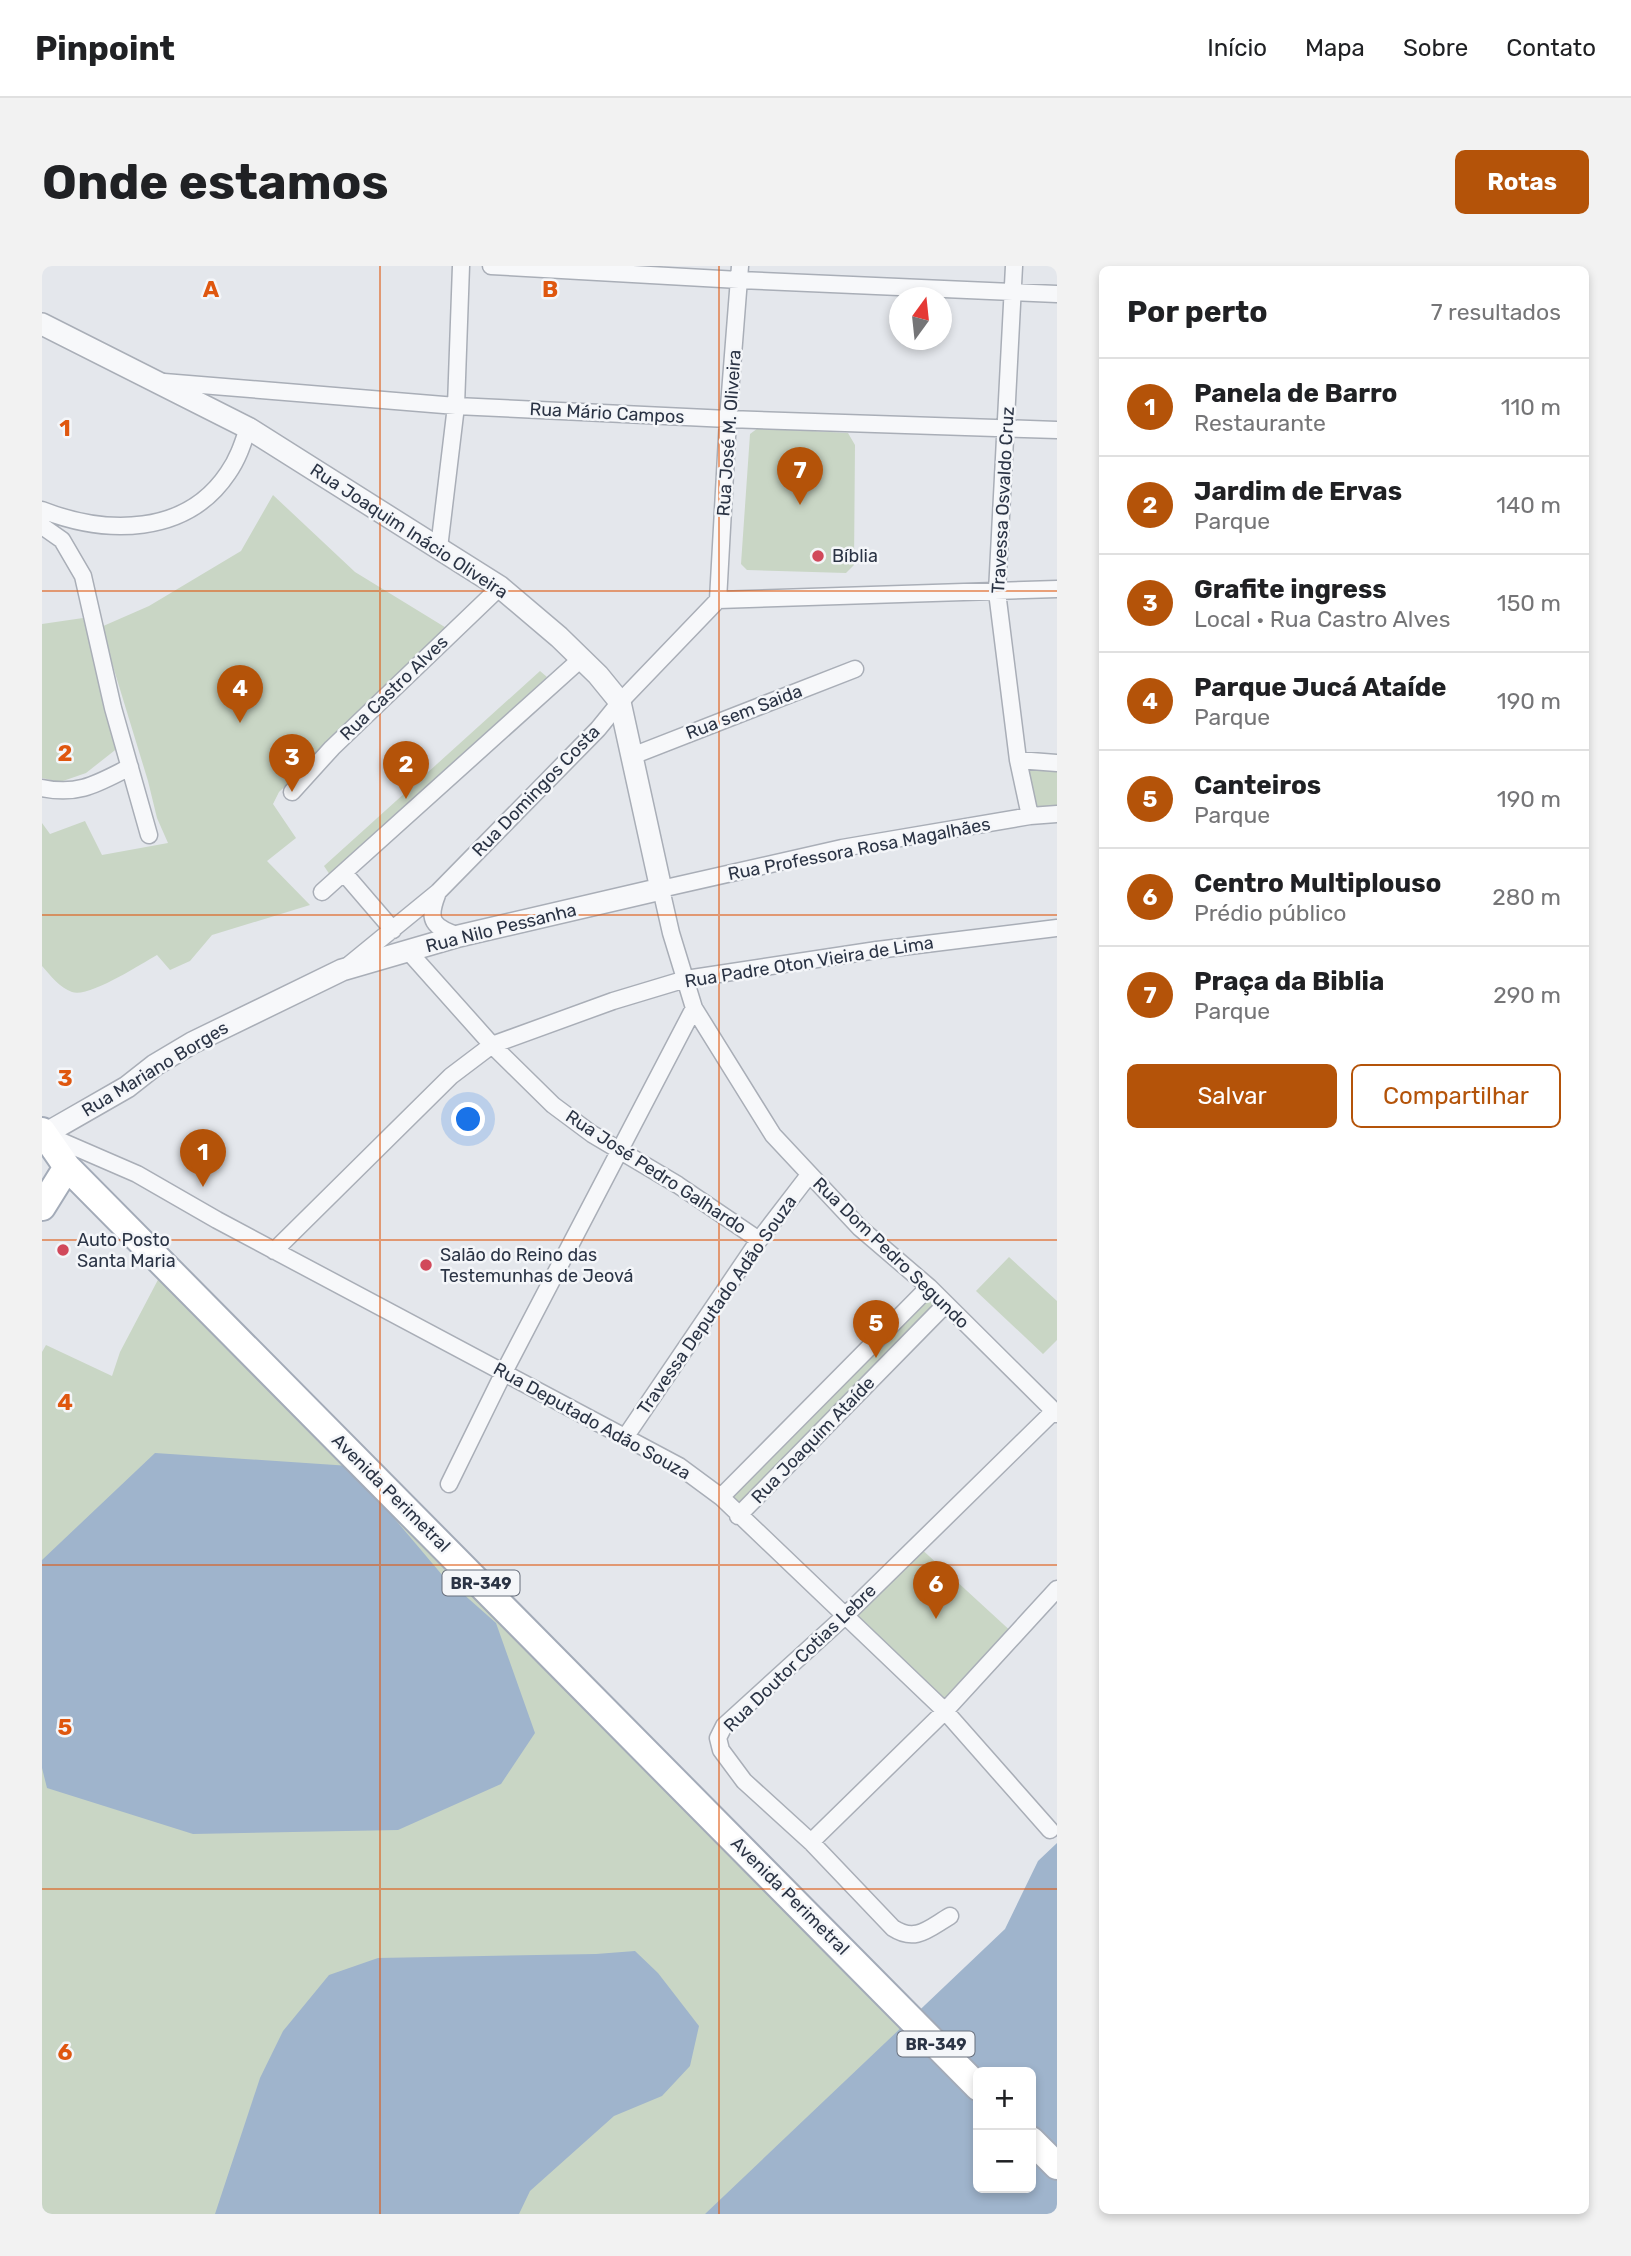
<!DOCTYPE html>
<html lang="pt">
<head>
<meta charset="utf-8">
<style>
	body { margin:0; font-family:Rubik,sans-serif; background:#f2f2f2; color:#202124 }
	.controls { position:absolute; right:21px; bottom:21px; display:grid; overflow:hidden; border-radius:10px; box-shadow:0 4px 10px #0003 }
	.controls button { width:63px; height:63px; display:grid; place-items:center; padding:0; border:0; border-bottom:2px solid #e0e0e0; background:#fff; color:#202124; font:35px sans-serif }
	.compass { position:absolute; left:847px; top:21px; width:63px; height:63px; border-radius:50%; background:#fff; box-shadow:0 4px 10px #0003; rotate:15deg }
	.you { position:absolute; left:427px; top:854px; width:24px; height:24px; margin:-18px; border:5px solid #fff; border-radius:50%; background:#1a73e8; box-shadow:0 0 0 10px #1a73e833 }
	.badge { display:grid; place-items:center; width:46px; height:46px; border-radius:50%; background:#b45309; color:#fff; font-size:23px; font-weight:700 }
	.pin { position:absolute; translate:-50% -58px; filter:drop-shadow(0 2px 4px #0008) }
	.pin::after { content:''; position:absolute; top:37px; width:24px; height:21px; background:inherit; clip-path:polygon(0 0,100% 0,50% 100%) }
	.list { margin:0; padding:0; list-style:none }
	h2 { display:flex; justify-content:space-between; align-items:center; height:91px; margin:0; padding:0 28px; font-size:30px }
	h2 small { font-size:23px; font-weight:400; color:#757577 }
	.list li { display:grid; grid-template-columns:46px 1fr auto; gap:21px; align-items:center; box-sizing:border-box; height:98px; padding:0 28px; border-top:2px solid #e0e0e0 }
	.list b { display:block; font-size:26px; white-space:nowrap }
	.list p { margin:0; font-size:23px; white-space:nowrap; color:#757577 }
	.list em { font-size:23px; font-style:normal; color:#757577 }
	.actions { display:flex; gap:14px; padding:21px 28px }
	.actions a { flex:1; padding:16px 0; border:2px solid #b45309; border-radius:10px; text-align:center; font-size:24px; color:#b45309 }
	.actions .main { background:#b45309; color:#fff }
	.map { position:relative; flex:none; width:1015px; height:1948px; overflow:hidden; border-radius:10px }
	header { display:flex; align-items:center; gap:42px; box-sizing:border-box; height:98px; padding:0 35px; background:#fff; border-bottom:2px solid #e0e0e0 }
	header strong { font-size:33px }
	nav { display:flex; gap:38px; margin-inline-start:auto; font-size:24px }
	.intro { display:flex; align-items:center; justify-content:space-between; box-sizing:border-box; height:168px; padding:0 42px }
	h1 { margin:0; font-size:49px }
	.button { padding:18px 32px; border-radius:10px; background:#b45309; color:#fff; font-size:24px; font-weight:700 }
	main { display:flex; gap:42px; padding:0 42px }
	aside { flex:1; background:#fff; border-radius:10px; box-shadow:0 4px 10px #0003 }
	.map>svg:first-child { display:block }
	.green { fill:#c9d6c5 }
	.water { fill:#9fb4cc; fill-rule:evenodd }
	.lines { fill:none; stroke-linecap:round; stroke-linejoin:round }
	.minor-casing { stroke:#a9aeb7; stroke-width:19 }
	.tertiary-casing { stroke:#a9aeb7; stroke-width:24 }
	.primary-casing { stroke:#a3abb8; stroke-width:30 }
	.minor { stroke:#f7f8fa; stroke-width:16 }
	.tertiary { stroke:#f7f8fa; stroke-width:21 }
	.primary { stroke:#fff; stroke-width:26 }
	.grid { fill:none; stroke:#df570f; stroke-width:2; stroke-opacity:0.55 }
	.poi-dot { fill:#d1495b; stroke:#f4f6f9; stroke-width:2.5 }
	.labels { text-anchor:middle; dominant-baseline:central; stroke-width:5; stroke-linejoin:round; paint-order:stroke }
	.shield { fill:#f4f6f9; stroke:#676e7b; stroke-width:2 }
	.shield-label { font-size:16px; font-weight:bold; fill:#2b3445 }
	.street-label { font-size:18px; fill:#2b3445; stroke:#f4f6f9 }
	.poi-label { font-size:18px; fill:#2b3445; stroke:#f4f6f9; text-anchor:start }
	.grid-label { font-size:23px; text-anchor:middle; font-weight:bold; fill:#df570f; stroke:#f4f6f9; stroke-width:5; stroke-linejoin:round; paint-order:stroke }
</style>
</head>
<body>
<header>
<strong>Pinpoint</strong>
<nav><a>Início</a><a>Mapa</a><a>Sobre</a><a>Contato</a></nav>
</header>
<div class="intro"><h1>Onde estamos</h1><a class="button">Rotas</a></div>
<main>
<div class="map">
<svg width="1015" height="1948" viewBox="0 0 1015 1948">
	<rect width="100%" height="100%" fill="#e4e7ec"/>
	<!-- green -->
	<path class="green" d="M716,162L806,167L813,179L812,299L804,307L705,304L699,298L708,168Z
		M231,229L313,306L406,363L237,526L231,538L254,572L225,595L268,639L170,669L148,695L128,704L115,689C97,699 47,732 30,726C18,722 8,709 0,700V557L8,568L43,555L60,589L126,577L115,552L106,515L59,361L107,340L199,285Z
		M41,352L77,481L44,507L18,516L0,512V358Z
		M498,405L505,411L288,609L282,600Z
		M976,494L1015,497V548L988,550Z
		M967,991L1015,1035V1074L1001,1088L934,1025Z
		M119,1008L867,1770L709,1948H0V1086L4,1079L70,1110L78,1086Z
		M887,1021L904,1038L696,1250L679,1231Z
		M875,1279L973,1369L903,1445L804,1349Z"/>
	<!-- water -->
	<path class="water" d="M113,1187L308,1200L401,1310L454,1357L493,1467L459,1518L356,1564L151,1568L5,1522L0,1502V1294Z
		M1015,1577V1948H663L963,1663L996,1595ZM936,1806H989V1922H936Z
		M593,1685L616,1707L657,1760L648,1800L620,1830L572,1850L488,1925L477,1948H173L218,1812L241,1765L287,1709L336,1692L554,1688Z"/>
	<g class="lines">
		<defs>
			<path id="minor" d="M449,0L697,14L1015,28
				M972,0L955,326L976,494L988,550
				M122,116L414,140L686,153L1015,164
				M0,244C64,269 144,270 186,207C196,193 201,177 206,162
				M0,260L20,274L41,310L71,442L107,569
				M397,282L414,140L419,0
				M676,334L1015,323
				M676,334L686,153L698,0
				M590,490L813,403
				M976,494L1015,497
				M0,522C37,530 56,517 88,501
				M250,526L290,482L458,321
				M1015,548L988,550L800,582L619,623L629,667L652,742L731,869L818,962L887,1021L1015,1148
				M302,607L351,664
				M280,626L540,392
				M395,629C385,655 391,661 417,670
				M367,686L450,779L511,839L550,868L636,919L717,974
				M308,698L396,626L556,463L578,436L676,334
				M5,869L95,908L175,954L637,1200L679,1231L903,1445L1008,1564
				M232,985L409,810L450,779L571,735L644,713L835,684L1015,662
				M584,1170L717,974L767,909
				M407,1218L462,1106L652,742
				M679,1231L887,1021
				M696,1250L904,1038
				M769,1576L903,1445L1015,1323
				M908,1650C887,1662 874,1677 851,1662L769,1576L702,1515L679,1484L676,1472L682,1460L804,1349L1012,1145"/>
			<path id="tertiary" d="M0,58L206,162L458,321L517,371L556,409L578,436L619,623L417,670L300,704L150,777L113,799L85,821L3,868"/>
			<path id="primary" d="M0,865L25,901L936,1821
				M0,941L25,901
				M989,1874L1015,1900"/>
		</defs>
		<!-- minor casing -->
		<use href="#minor" class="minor-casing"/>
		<!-- tertiary casing -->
		<use href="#tertiary" class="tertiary-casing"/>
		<!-- primary casing -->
		<use href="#primary" class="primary-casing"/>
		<!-- minor -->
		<use href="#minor" class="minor"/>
		<!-- tertiary -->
		<use href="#tertiary" class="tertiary"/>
		<!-- primary -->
		<use href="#primary" class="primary"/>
	</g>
	<!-- grid -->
	<path class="grid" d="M338,0V1948M677,0V1948M0,325H1015M0,649H1015M0,974H1015M0,1299H1015M0,1623H1015"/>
	<!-- markers -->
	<g class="poi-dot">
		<circle cx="776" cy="290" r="7"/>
		<circle cx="21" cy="984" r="7"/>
		<circle cx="384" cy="999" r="7"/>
	</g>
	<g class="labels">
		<!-- shield labels -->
		<g class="shield">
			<rect x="400.5" y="1304.5" width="77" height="25" rx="5"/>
			<rect x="855.5" y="1765.5" width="77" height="25" rx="5"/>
		</g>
		<g class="shield-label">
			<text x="439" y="1317">BR-349</text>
			<text x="894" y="1778">BR-349</text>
		</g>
		<!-- street labels -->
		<g class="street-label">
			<text transform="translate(565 147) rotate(3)">Rua Mário Campos</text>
			<text transform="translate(687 167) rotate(-86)">Rua José M. Oliveira</text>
			<text transform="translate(961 234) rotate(-87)">Travessa Osvaldo Cruz</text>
			<text transform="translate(367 265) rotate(33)">Rua Joaquim Inácio Oliveira</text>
			<text transform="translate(352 422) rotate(-44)">Rua Castro Alves</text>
			<text transform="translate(702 446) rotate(-21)">Rua sem Saida</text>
			<text transform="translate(494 525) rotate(-46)">Rua Domingos Costa</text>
			<text transform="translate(817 583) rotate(-11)">Rua Professora Rosa Magalhães</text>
			<text transform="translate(459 662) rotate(-14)">Rua Nilo Pessanha</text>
			<text transform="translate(767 696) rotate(-9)">Rua Padre Oton Vieira de Lima</text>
			<text transform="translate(113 803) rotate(-31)">Rua Mariano Borges</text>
			<text transform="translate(614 906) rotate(33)">Rua José Pedro Galhardo</text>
			<text transform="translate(849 987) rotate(44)">Rua Dom Pedro Segundo</text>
			<text transform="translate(675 1039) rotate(-55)">Travessa Deputado Adão Souza</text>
			<text transform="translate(550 1155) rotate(29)">Rua Deputado Adão Souza</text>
			<text transform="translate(771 1174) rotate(-46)">Rua Joaquim Ataíde</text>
			<text transform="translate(349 1227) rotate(45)">Avenida Perimetral</text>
			<text transform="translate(758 1392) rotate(-44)">Rua Doutor Cotias Lebre</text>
			<text transform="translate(748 1630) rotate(45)">Avenida Perimetral</text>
		</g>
		<!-- poi labels -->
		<g class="poi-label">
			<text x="790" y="290">Bíblia</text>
			<text x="35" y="974">Auto Posto<tspan x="35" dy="21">Santa Maria</tspan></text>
			<text x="398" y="989">Salão do Reino das<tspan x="398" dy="21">Testemunhas de Jeová</tspan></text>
		</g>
	</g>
	<g class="grid-label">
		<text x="169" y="31">A</text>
		<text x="508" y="31">B</text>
		<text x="23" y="170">1</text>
		<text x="23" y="495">2</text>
		<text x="23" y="820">3</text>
		<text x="23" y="1144">4</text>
		<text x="23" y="1469">5</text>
		<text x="23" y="1794">6</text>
	</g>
</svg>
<div class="controls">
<button>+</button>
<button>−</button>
</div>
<svg class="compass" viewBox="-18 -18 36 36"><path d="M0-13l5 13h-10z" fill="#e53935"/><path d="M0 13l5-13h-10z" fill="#757577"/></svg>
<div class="you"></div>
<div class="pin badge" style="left:161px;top:921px">1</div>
<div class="pin badge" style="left:364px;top:533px">2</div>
<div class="pin badge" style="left:250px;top:526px">3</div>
<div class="pin badge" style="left:198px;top:457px">4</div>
<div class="pin badge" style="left:834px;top:1092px">5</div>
<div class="pin badge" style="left:894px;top:1353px">6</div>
<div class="pin badge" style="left:758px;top:239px">7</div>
</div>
<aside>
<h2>Por perto<small>7 resultados</small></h2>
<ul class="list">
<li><span class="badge">1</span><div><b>Panela de Barro</b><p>Restaurante</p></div><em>110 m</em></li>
<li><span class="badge">2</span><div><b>Jardim de Ervas</b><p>Parque</p></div><em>140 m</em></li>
<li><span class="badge">3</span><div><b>Grafite ingress</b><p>Local · Rua Castro Alves</p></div><em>150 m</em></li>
<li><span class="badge">4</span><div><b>Parque Jucá Ataíde</b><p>Parque</p></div><em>190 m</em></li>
<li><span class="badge">5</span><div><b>Canteiros</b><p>Parque</p></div><em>190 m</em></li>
<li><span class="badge">6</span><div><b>Centro Multiplouso</b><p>Prédio público</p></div><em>280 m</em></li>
<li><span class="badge">7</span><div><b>Praça da Biblia</b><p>Parque</p></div><em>290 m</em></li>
</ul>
<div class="actions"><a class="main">Salvar</a><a>Compartilhar</a></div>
</aside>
</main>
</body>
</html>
